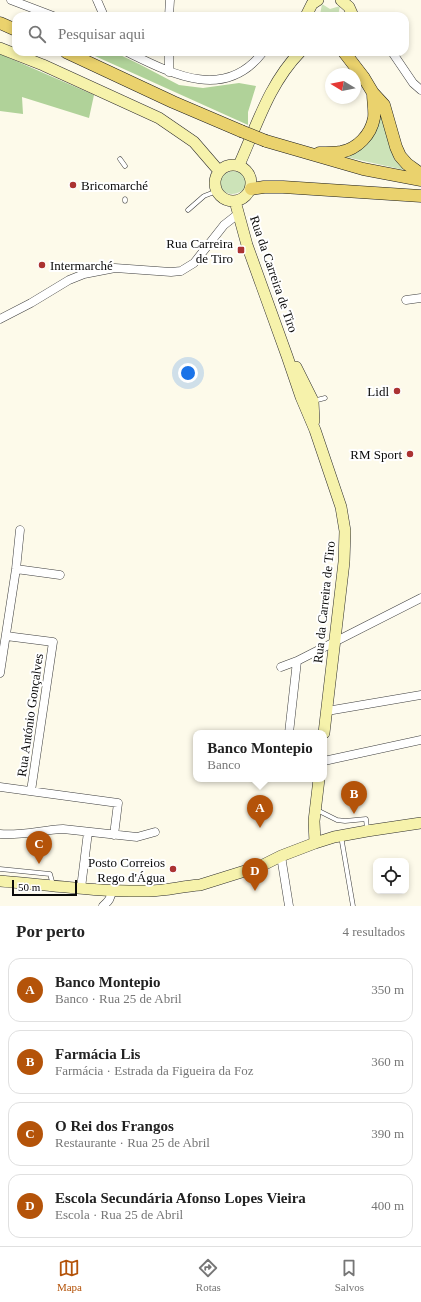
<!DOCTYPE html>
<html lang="pt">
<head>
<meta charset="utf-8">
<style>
	body { margin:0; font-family:Georgia,serif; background:#f6f6f6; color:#222 }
	.controls { position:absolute; right:12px; bottom:12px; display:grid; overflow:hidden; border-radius:8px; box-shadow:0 2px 6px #0003 }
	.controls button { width:36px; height:36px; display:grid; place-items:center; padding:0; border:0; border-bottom:1px solid #e0e0e0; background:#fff; color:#222; font:20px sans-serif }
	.compass { position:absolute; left:325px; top:68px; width:36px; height:36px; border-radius:50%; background:#fff; box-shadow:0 2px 6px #0003; rotate:280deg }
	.scale { position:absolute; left:12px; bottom:10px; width:65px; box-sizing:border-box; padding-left:4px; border:2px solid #0a0a0a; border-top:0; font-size:11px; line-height:14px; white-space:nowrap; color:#0a0a0a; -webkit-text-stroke:3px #fff; paint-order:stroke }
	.you { position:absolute; left:188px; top:373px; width:14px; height:14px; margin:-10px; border:3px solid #fff; border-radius:50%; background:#1a73e8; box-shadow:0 0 0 6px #1a73e833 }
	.badge { display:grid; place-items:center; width:26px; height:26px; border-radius:50%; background:#b45309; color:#fff; font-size:13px; font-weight:700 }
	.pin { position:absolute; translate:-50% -33px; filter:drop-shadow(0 1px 2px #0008) }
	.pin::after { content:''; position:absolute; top:21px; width:14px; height:12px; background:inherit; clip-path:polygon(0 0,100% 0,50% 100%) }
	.popup { position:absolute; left:193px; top:730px; width:134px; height:52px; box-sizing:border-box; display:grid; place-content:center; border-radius:8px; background:#fff; filter:drop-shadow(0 1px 3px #0005); font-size:13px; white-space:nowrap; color:#767676 }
	.popup b { font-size:15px; color:#222 }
	.popup::after { content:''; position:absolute; left:50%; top:100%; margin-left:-8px; border:8px solid transparent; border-top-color:#fff }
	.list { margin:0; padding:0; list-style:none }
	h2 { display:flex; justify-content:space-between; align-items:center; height:52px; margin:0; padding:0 16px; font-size:17px }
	h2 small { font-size:13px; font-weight:400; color:#767676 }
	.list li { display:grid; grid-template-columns:26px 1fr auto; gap:12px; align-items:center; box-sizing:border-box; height:64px; margin:0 8px 8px; padding:0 8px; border:1px solid #e0e0e0; border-radius:12px }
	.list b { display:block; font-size:15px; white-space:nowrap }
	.list p { margin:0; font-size:13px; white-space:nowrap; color:#767676 }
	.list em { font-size:13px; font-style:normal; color:#767676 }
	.icon { flex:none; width:22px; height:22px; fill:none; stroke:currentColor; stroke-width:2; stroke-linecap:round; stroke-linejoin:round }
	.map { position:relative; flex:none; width:421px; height:906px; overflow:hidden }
	.search { position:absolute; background:#fff; box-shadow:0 2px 6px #0003; left:12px; right:12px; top:12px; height:44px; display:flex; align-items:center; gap:10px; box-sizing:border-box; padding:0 14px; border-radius:12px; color:#767676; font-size:15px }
	.sheet { height:340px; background:#fff }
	nav { display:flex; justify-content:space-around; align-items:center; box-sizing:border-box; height:56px; border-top:1px solid #e0e0e0; background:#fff; font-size:11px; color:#767676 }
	nav a { display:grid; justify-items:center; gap:2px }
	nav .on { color:#b45309 }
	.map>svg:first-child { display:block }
	.green { fill:#cce3b8 }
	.forest { fill:#b0d299 }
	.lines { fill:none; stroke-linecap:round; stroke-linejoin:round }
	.lane-casing { stroke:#3d3d3d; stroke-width:5 }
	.street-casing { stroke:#3d3d3d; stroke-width:9 }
	.secondary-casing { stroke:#2c2c2c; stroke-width:12 }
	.primary-casing { stroke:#1b1b1b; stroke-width:13 }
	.lane { stroke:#fff; stroke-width:4 }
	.street { stroke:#fff; stroke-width:8 }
	.secondary { stroke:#f6f2ab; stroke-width:11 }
	.primary { stroke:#ead26d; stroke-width:12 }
	.primary-bridge-casing { stroke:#1b1b1b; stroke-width:13; stroke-linecap:butt }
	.primary-bridge { stroke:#ead26d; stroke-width:12 }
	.poi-dot { fill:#ab3232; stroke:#fff; stroke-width:1.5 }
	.labels { text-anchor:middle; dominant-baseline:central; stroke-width:4; stroke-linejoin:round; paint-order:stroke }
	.poi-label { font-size:13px; fill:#0a0a0a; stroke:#fff; text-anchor:end }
	.street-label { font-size:13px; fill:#0a0a0a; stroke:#fff }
</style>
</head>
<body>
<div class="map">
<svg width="421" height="906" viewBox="0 0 421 906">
	<rect width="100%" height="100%" fill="#fdfaea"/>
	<!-- green -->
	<path class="green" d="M322,4L330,9L340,6L338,16H314L320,15Z
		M380,110L394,159L404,170L346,157L354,153Z
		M232,171C244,172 250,179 243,190C233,197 222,195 219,182L224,174Z"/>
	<!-- forest -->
	<path class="forest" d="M86,52H114L139,64L179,85L203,88L239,83L256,86L248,112V125Z
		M0,54L94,95L89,118L22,97L23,114L0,111Z"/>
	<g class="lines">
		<defs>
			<path id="lane" d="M120,159L125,166
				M125,201V199
				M188,210L204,196L217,191
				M313,401L325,398
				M317,810L337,820L345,821L366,819L367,829
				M341,836L353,906
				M0,869L50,874L53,885"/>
			<path id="street" d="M11,0L53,16
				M97,0L104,16
				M169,16L170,0
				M127,52C172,74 225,102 263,52
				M169,52V72
				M392,52L413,83L421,90
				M406,300L421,298
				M0,319L31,303L69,280L84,274L115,268L171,272L181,271L194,263L224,225L238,214
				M16,569L60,575
				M6,636L53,642L31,791
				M281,667L297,661
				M0,673L16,569L20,530
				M327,711L421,695
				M289,733L297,661L421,598
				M324,761L421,740
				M0,787L118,803L114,835
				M0,834C21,836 42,830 63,829L137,837L155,832
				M281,856L289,906
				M81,888L88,832
				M103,906C109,901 111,898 112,890"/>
			<path id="secondary" d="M341,0L349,7L353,16
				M306,16L312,4L318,0
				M0,48L43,65L159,118L194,142L219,171
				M215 183a18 18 0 1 1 36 0a18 18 0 1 1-36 0Z
				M239,165C257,125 269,84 300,52
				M235,201L247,245L287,356L301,397L315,430L341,507L345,531L344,562L324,733
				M296,367L313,401L314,421
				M315,843L314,821L319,779
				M0,881C49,885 99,892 149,891C166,891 183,886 200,885L261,866L281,856L315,843L334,837L367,831L421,823"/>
			<path id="primary" d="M0,23L16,30
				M66,52L173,102L241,131
				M344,52L364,78L373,93L384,105L396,147L400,156L407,164L421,174
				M266,141L363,169L421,180
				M319,153C326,153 334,153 341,152C357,149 371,135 374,118C375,110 373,102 373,93
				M251,189L264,187H283L421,196"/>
		</defs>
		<!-- lane casing -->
		<use href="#lane" class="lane-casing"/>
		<!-- street casing -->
		<use href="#street" class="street-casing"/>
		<!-- secondary casing -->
		<use href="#secondary" class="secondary-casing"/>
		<!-- primary casing -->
		<use href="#primary" class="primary-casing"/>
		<!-- lane -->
		<use href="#lane" class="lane"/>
		<!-- street -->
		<use href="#street" class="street"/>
		<!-- secondary -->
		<use href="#secondary" class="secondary"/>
		<!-- primary -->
		<use href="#primary" class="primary"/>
		<defs>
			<path id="primary-bridge" d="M241,131L266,141"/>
		</defs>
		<!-- primary-bridge casing -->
		<use href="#primary-bridge" class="primary-bridge-casing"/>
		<!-- primary-bridge -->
		<use href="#primary-bridge" class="primary-bridge"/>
	</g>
	<!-- markers -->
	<g class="poi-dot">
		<circle cx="73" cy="185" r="4"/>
		<rect x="237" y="246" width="8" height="8" rx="2"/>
		<circle cx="42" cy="265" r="4"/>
		<circle cx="397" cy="391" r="4"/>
		<circle cx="410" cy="454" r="4"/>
		<circle cx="173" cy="869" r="4"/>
	</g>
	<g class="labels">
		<!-- poi labels -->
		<g class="poi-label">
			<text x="81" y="185" text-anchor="start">Bricomarché</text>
			<text x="233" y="243">Rua Carreira<tspan x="233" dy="15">de Tiro</tspan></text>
			<text x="50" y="265" text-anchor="start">Intermarché</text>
			<text x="389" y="391">Lidl</text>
			<text x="402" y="454">RM Sport</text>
			<text x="165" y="862">Posto Correios<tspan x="165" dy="15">Rego d'Água</tspan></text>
		</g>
		<!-- street labels -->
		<g class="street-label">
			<text transform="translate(274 274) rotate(71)">Rua da Carreira de Tiro</text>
			<text transform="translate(324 602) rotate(-84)">Rua da Carreira de Tiro</text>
			<text transform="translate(30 715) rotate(-82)">Rua António Gonçalves</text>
		</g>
	</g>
</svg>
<div class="controls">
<button><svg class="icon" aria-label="locate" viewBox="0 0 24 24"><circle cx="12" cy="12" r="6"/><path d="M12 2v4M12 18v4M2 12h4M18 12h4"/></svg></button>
</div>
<svg class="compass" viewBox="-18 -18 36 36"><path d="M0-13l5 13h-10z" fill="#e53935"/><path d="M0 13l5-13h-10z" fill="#767676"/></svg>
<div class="scale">50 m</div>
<div class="you"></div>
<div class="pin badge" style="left:260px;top:828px">A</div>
<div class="popup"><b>Banco Montepio</b>Banco</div>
<div class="pin badge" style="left:354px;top:814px">B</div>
<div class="pin badge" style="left:39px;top:864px">C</div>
<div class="pin badge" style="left:255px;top:891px">D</div>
<div class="search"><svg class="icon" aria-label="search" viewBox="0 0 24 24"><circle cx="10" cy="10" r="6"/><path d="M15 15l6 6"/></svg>Pesquisar aqui</div>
</div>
<section class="sheet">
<h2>Por perto<small>4 resultados</small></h2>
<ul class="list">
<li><span class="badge">A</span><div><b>Banco Montepio</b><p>Banco · Rua 25 de Abril</p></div><em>350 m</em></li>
<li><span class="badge">B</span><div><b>Farmácia Lis</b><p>Farmácia · Estrada da Figueira da Foz</p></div><em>360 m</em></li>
<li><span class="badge">C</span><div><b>O Rei dos Frangos</b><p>Restaurante · Rua 25 de Abril</p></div><em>390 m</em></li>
<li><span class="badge">D</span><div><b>Escola Secundária Afonso Lopes Vieira</b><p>Escola · Rua 25 de Abril</p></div><em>400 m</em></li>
</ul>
</section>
<nav>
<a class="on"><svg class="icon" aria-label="map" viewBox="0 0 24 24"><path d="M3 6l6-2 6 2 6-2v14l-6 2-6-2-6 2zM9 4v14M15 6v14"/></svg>Mapa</a>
<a><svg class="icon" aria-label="directions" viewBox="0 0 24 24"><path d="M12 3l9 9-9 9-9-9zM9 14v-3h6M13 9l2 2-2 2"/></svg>Rotas</a>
<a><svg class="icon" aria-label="saved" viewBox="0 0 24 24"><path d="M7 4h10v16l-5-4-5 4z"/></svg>Salvos</a>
</nav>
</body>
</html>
